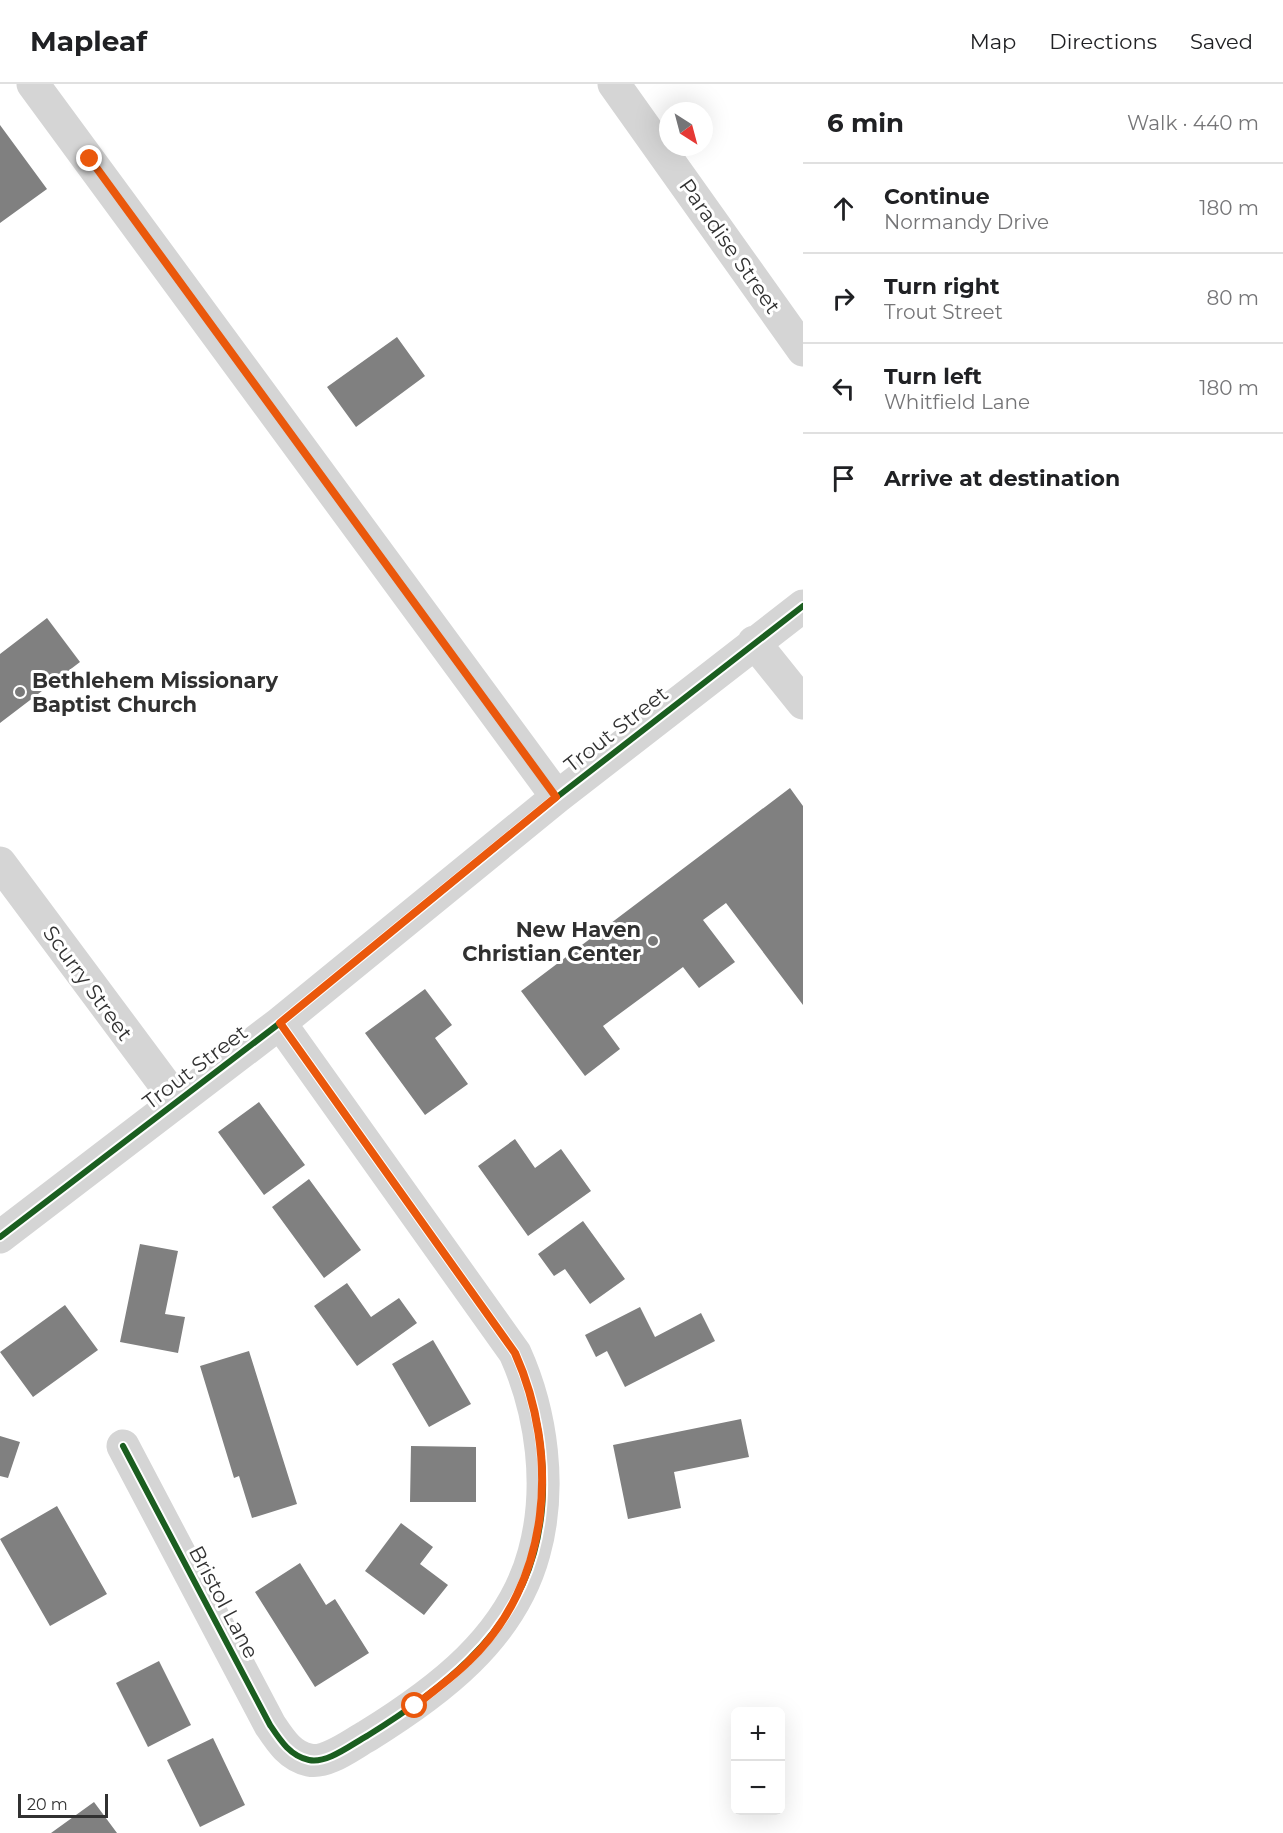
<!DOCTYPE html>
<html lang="en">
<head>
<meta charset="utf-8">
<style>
	body { margin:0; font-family:Montserrat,sans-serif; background:#f6f6f6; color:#202124 }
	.controls { position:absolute; right:18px; bottom:18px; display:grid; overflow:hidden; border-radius:9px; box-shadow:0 6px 24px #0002 }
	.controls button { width:54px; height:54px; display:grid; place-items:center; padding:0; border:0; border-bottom:2px solid #e0e0e0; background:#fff; color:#202124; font:30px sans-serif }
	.compass { position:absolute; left:659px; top:18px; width:54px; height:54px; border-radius:50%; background:#fff; box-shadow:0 6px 24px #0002; rotate:144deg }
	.scale { position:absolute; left:18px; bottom:15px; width:90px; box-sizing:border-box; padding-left:6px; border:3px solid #313131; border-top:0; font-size:16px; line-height:21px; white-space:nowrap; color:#313131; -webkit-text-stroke:4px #fff; paint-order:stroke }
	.stop { position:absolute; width:18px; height:18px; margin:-14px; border:4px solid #ea580c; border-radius:50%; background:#fff }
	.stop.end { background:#ea580c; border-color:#fff; box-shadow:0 2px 6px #0008 }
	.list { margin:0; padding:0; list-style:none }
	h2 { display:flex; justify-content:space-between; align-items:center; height:78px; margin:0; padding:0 24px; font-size:26px }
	h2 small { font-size:20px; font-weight:400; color:#757577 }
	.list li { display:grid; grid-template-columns:39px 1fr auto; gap:18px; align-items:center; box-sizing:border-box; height:90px; padding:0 24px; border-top:2px solid #e0e0e0 }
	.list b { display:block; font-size:22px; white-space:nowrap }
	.list p { margin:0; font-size:20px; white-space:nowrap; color:#757577 }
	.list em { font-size:20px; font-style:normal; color:#757577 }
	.icon { flex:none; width:33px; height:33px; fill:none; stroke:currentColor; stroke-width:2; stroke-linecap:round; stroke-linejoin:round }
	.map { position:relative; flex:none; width:803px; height:1749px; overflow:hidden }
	header { display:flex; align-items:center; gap:36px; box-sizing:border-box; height:84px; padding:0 30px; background:#fff; border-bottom:2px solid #e0e0e0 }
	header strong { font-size:28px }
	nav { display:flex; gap:33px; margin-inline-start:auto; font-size:21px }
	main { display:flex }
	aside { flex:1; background:#fff }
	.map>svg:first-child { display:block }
	.building { fill:#808080 }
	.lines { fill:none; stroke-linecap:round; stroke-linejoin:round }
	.minor { stroke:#d5d5d5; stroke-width:33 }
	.cycleway-casing { stroke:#fff; stroke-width:10 }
	.cycleway { stroke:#1b5e20; stroke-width:6 }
	.route { stroke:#ea580c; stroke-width:8 }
	.poi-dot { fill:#797979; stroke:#fff; stroke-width:2 }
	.labels { text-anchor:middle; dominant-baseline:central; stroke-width:6; stroke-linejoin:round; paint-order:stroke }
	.street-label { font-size:21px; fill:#313131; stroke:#fff }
	.poi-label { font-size:21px; font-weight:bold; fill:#313131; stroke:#fff; text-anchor:start }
</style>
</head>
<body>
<header>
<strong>Mapleaf</strong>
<nav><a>Map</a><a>Directions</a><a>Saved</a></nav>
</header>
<main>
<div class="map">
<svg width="803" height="1749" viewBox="0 0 803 1749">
	<rect width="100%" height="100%" fill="#fff"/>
	<!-- building -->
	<path class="building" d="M0,41L47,105L0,139Z
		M397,253L425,292L356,343L327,303Z
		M47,534L80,578L0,639V570Z
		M790,704L803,722V921L726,819L703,836L735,878L699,904L683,883L603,942L620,965L585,992L521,907Z
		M425,905L452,941L435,954L468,1000L425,1031L365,949Z
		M259,1018L305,1081L264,1111L218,1048Z
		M515,1055L535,1084L561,1065L591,1107L528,1152L478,1082Z
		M309,1095L361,1166L324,1194L272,1123Z
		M583,1137L625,1195L590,1220L565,1185L554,1192L538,1170Z
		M140,1160L178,1167L165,1230L185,1233L178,1269L120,1258Z
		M347,1199L371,1233L399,1214L417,1239L357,1282L314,1222Z
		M65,1221L98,1266L33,1313L0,1268Z
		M640,1223L655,1253L701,1229L715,1257L625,1303L607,1267L596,1273L585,1251Z
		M433,1256L471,1320L429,1343L392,1280Z
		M249,1267L297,1420L252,1434L239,1392L234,1394L200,1282Z
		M741,1335L749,1373L674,1388L681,1424L628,1435L613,1361Z
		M0,1352L20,1358L8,1394L0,1392Z
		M411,1362L476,1363V1418H410Z
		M57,1422L107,1510L50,1542L0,1455Z
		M401,1439L433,1463L420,1480L448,1501L424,1531L365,1487Z
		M300,1479L326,1521L335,1515L369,1569L315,1603L255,1508Z
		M159,1577L191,1641L148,1663L116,1599Z
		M213,1654L245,1721L200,1743L167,1676Z
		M94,1718L117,1749H51Z"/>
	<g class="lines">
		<!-- minor -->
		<path class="minor" d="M33,0L557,713
			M614,0L803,266
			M754,558L803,619
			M0,779L177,1017
			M0,1153L280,939L557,713L803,522
			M123,1362L270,1641C280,1656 290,1672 309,1676C327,1680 352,1660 367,1652C438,1608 511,1554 534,1469C552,1404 542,1329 515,1269L280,939"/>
		<defs>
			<path id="cycleway" d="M0,1153L280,939L557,713L803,522
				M123,1362L270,1641C280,1656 290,1672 309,1676C327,1680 352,1660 367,1652C438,1608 511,1554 534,1469C552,1404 542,1329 515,1269L280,939"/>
		</defs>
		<!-- cycleway casing -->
		<use href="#cycleway" class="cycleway-casing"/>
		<!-- cycleway -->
		<use href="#cycleway" class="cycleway"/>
	</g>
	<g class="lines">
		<!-- route -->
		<path class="route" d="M90,75L556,713L280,939L515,1269C560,1370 552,1499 468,1578C452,1594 433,1607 415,1622"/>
	</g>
	<!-- markers -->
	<g class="poi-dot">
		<circle cx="20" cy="608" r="6"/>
		<circle cx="653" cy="857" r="6"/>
	</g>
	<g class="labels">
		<!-- street labels -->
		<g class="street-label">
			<text transform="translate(730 162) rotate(55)">Paradise Street</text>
			<text transform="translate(616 645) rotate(-38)">Trout Street</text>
			<text transform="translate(88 899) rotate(54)">Scurry Street</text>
			<text transform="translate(195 983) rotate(-37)">Trout Street</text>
			<text transform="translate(224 1518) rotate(62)">Bristol Lane</text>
		</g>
		<!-- poi labels -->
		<g class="poi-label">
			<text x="32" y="596">Bethlehem Missionary<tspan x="32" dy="24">Baptist Church</tspan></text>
			<text x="641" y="845" text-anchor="end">New Haven<tspan x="641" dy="24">Christian Center</tspan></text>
		</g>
	</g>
</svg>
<div class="controls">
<button>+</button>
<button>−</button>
</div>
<svg class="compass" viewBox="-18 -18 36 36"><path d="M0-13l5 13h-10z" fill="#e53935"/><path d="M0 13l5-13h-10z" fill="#757577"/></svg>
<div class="scale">20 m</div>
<div class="stop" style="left:415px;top:1622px"></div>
<div class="stop end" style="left:90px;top:75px"></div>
</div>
<aside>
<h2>6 min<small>Walk · 440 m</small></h2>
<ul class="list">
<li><svg class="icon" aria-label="ahead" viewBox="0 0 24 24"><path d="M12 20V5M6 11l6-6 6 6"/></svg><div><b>Continue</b><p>Normandy Drive</p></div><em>180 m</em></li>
<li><svg class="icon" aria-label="right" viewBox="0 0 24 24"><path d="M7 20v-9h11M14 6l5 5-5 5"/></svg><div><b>Turn right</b><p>Trout Street</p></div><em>80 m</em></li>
<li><svg class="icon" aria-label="left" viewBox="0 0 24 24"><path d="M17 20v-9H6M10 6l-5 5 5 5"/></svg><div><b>Turn left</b><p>Whitfield Lane</p></div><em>180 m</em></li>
<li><svg class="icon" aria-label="arrive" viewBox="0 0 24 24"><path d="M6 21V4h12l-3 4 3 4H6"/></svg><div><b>Arrive at destination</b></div></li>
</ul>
</aside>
</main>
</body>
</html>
